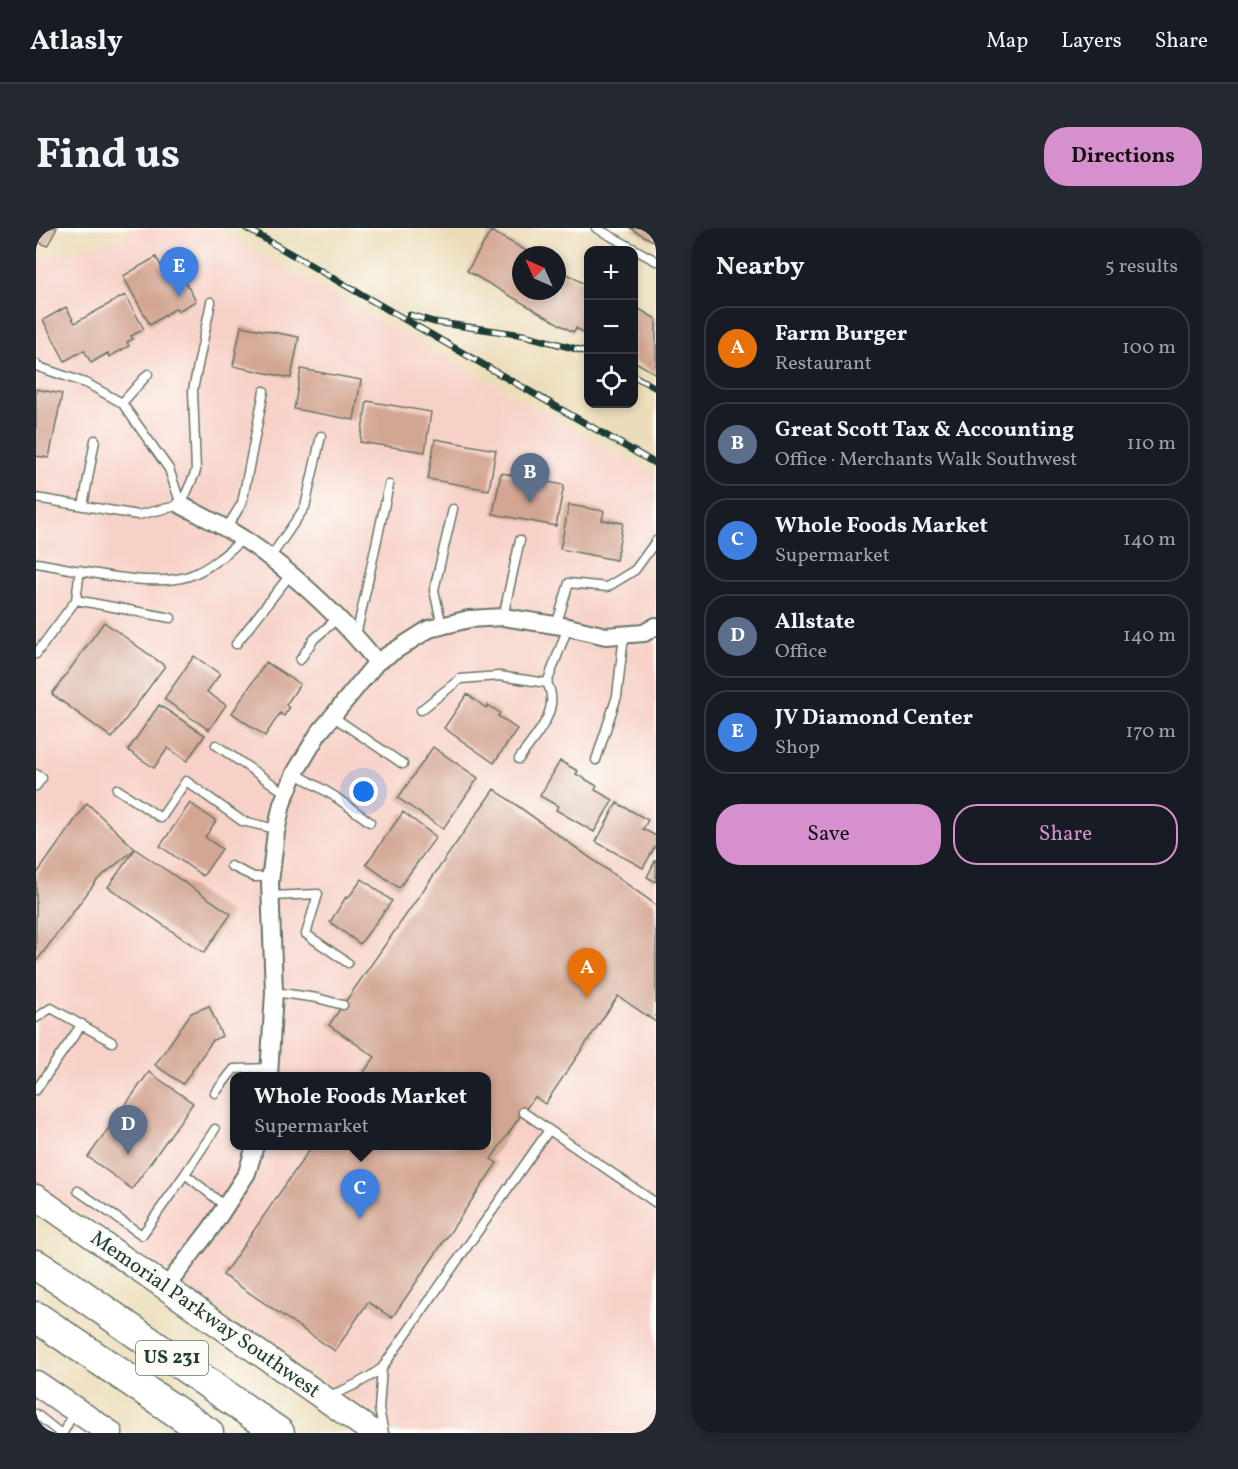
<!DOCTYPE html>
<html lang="en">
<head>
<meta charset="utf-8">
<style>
	body { margin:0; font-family:Vollkorn,serif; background:#242831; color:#f1f3f6 }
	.controls { position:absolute; right:18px; top:18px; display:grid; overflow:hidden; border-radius:12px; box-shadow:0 3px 9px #0003 }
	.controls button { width:54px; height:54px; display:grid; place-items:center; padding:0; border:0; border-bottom:2px solid #363941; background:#171b24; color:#f1f3f6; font:30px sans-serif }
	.compass { position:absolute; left:476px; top:18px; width:54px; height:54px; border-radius:50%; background:#171b24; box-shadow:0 3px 9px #0003; rotate:315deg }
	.you { position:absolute; left:328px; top:564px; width:21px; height:21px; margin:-15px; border:4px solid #fff; border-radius:50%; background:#1a73e8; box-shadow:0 0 0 9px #1a73e833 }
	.badge { display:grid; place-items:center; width:39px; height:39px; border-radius:50%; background:#d690ce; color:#fff; font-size:20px; font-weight:700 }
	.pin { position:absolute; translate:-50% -50px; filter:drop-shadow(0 2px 3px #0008) }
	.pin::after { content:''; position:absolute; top:32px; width:21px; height:18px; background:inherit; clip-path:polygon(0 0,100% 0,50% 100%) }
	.popup { position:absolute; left:194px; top:844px; width:261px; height:78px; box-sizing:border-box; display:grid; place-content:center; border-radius:12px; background:#171b24; filter:drop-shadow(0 2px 4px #0005); font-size:20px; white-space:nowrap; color:#9ea1a6 }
	.popup b { font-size:22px; color:#f1f3f6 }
	.popup::after { content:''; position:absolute; left:50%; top:100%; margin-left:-12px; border:12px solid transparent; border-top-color:#171b24 }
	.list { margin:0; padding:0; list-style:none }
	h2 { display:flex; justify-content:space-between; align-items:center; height:78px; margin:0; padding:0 24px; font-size:26px }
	h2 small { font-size:20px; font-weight:400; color:#9ea1a6 }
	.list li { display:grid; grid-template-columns:39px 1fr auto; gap:18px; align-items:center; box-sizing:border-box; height:84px; margin:0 12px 12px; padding:0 12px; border:2px solid #363941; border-radius:24px }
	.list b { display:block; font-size:22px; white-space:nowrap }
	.list p { margin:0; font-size:20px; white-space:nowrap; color:#9ea1a6 }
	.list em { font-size:20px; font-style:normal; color:#9ea1a6 }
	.actions { display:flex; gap:12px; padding:18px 24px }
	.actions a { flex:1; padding:14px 0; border:2px solid #d690ce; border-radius:24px; text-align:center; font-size:21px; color:#d690ce }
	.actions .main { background:#d690ce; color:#111 }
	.icon { flex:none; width:33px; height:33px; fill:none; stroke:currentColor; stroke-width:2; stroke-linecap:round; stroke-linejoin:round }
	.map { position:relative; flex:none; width:620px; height:1205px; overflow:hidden; border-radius:24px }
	header { display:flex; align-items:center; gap:36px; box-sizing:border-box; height:84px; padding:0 30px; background:#171b24; border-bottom:2px solid #363941 }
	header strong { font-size:28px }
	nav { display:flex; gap:33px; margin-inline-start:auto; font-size:21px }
	.intro { display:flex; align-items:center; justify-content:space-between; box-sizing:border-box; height:144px; padding:0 36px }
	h1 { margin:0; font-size:42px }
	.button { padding:15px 27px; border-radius:24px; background:#d690ce; color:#111; font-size:21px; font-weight:700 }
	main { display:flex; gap:36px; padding:0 36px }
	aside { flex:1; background:#171b24; border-radius:24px; box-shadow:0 3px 9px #0003 }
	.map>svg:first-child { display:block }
	.built { fill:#f7d1c8; fill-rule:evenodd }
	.building { fill:#d3a593 }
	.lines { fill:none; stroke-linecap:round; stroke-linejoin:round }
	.lane-casing { stroke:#677563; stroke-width:11 }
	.street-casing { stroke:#677563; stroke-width:20 }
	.secondary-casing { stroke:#677563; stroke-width:27 }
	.highway-casing { stroke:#677563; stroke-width:33 }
	.lane { stroke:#fff; stroke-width:8 }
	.street { stroke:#fff; stroke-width:16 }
	.secondary { stroke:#fff; stroke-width:24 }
	.highway { stroke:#fff; stroke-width:30 }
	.rail-casing { stroke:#1f3d34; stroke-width:7 }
	.rail { stroke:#fdfcf7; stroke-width:4.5; stroke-dasharray:14; stroke-linecap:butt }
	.labels { text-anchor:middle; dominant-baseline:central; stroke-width:6; stroke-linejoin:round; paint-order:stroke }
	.shield { fill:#fdfcf7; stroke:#62766e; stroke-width:1.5 }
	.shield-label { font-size:20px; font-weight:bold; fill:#1f3d34 }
	.street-label { font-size:21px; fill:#1f3d34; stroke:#fdfcf7 }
</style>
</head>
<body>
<header>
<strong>Atlasly</strong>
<nav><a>Map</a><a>Layers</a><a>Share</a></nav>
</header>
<div class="intro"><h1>Find us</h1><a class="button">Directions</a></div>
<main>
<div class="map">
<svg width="620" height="1205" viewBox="0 0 620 1205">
	<rect width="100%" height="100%" fill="#fdfcf7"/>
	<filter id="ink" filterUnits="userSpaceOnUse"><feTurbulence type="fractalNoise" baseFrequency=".0167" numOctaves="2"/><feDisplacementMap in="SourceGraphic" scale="12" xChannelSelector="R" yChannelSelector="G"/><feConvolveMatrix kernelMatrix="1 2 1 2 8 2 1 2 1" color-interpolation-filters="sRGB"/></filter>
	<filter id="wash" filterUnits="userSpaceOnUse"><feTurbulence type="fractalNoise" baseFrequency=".008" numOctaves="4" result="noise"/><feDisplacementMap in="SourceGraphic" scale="24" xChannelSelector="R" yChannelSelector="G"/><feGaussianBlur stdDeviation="1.35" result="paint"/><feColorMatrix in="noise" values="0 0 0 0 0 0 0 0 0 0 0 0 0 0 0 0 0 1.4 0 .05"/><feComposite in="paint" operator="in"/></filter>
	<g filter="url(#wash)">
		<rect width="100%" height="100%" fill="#ecddba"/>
		<!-- built -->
		<path class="built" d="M94,0H175L620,246V1205H365L0,955V31L87,11ZM198,848H450V918H198Z
			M0,1173L46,1205H0Z"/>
		<g id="blocks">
			<!-- building -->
			<path class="building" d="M0,0H21L11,18L0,13Z
				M594,0H620V8L617,13Z
				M455,3L498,27H485V63H521V40L552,58V107L540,100L537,104L431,43Z
				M120,29L129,45L141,39L160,73L142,83L140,80L114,97L87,48Z
				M89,67L108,101L95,108L97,111L91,114L93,118L73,129L72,125L55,135L48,122L29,133L7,92L30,79L39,95Z
				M598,78L620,91V146L598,133Z
				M205,98L263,109L255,150L197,138Z
				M265,141L325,152L318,192L258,181Z
				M0,161L26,166L13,230L0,228Z
				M331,173L395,184L389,224L324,214Z
				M399,211L460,222L453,262L392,251Z
				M465,245L528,257L520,298L457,286Z
				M533,277L568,283L566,292L587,295L580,332L524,321Z
				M68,394L129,438L76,510L16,466Z
				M158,428L184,446L171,464L190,477L173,502L128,471Z
				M230,434L264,456L250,477L253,480L248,488L244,485L229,508L196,485Z
				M431,466L450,480L452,477L464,485L462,488L481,501L458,535L408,500Z
				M123,477L169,507L151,533L132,520L118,540L92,522Z
				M397,519L442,550L407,601L362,570Z
				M524,533L542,543L540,546L561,558L559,562L577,572L558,604L520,582L522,578L504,568Z
				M458,561L620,677V794L582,768L509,876L499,869L487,884L455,931L461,935L356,1090L332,1074L299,1123L187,1047L276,918H450V848H325L339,829L293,797Z
				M51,575L99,621L61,652L0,734V647Z
				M154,575L180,593L169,609L186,621L167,648L124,618Z
				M581,575L612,592L607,601L620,608V617L607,640L560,614Z
				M367,584L400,609L363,660L330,636Z
				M99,621L195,686L168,725L72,659Z
				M620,631V654L611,649Z
				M326,651L356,673L324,716L294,694L310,669L312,670Z
				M173,778L186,808L177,812L147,856L119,837L155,785Z
				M113,844L157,875L96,961L52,929Z"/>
		</g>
	</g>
	<g filter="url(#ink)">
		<use href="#blocks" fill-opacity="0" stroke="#677563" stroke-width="1.5"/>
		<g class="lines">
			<defs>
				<path id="lane" d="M560,0L620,33
					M0,136V138L52,156L86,175L133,241L145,277
					M86,175L112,146
					M0,270L102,287L145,277
					M145,277L160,243L157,162L175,74
					M47,278L59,212
					M190,301L206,275L228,163
					M234,330L269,279L285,208
					M0,335C40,341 115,361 153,348C173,341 191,325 207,311
					M40,372L135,390
					M467,389L484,312
					M406,398L398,362L417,281
					M520,398L533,355L571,359L599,342L620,313
					M320,408L353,257
					M200,416L254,347
					M0,426L40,372L44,342
					M264,432L278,411L302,390
					M385,482L424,451L463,448L511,455L532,399
					M296,488L367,536
					M180,517L251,566
					M483,531C498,509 526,483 511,455
					M560,532L581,468L588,407
					M259,545L298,568L334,594
					M0,546L6,550L0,558
					M81,561L125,590L150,553L206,593L240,601
					M195,638L218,649H235
					M235,668L282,666L270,706L312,735
					M238,764L281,770L307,777
					M0,790L15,780L76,814
					M0,862L46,796
					M179,865L198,841L233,840
					M487,884L620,975
					M149,946L179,901
					M42,963L106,1007L149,946L189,978
					M346,1140L343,1181L348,1205
					M292,1168C313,1161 329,1153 346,1140L513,902
					M0,1186L24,1205
					M27,1205L38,1184"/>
				<path id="street" d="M145,277C172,291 201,305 225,323C268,355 307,392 341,434
					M233,848L238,764L234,654L240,604L246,576L259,545L282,506L341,434L393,401L433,391L467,389L532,399L570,408L608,405L620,398
					M130,1059L176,999L211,945L219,918"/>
				<path id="secondary" d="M0,969L338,1205
					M0,1155L74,1205"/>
				<path id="highway" d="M0,1037L29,1055L243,1205
					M0,1089L172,1205"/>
			</defs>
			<!-- lane casing -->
			<use href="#lane" class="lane-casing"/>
			<!-- street casing -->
			<use href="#street" class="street-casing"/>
			<!-- secondary casing -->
			<use href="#secondary" class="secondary-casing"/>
			<!-- highway casing -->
			<use href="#highway" class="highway-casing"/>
			<!-- lane -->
			<use href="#lane" class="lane"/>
			<!-- street -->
			<use href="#street" class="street"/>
			<!-- secondary -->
			<use href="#secondary" class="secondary"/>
			<!-- highway -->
			<use href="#highway" class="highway"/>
			<defs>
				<path id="rail" d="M210,0L620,236
					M374,87L398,94L488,107L552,124
					M598,148L620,160"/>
			</defs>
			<!-- rail casing -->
			<use href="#rail" class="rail-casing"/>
			<!-- rail -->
			<use href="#rail" class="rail"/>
		</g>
	</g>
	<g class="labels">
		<!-- shield labels -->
		<rect class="shield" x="100" y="1113" width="72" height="34" rx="4.5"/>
		<g class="shield-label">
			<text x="136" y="1130">US 231</text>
		</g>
		<!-- street labels -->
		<g class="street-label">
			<text transform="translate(169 1087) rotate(35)">Memorial Parkway Southwest</text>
		</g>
	</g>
</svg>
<div class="controls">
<button>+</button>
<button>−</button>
<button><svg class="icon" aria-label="locate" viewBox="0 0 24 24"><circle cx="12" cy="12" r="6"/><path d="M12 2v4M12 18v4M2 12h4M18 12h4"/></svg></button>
</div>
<svg class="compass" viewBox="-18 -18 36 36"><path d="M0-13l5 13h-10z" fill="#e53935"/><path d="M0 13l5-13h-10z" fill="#9ea1a6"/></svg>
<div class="you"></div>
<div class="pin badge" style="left:551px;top:770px;background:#e8710a">A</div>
<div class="pin badge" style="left:494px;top:275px;background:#5c6f8a">B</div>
<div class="pin badge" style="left:324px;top:991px;background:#3f7fe0">C</div>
<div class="popup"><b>Whole Foods Market</b>Supermarket</div>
<div class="pin badge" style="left:92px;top:927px;background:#5c6f8a">D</div>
<div class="pin badge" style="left:143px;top:69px;background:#3f7fe0">E</div>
</div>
<aside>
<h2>Nearby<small>5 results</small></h2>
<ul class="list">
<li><span class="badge" style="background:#e8710a">A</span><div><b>Farm Burger</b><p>Restaurant</p></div><em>100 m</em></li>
<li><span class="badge" style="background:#5c6f8a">B</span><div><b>Great Scott Tax &amp; Accounting</b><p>Office · Merchants Walk Southwest</p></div><em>110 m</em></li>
<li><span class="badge" style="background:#3f7fe0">C</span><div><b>Whole Foods Market</b><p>Supermarket</p></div><em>140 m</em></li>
<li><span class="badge" style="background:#5c6f8a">D</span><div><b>Allstate</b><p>Office</p></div><em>140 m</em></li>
<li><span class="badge" style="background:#3f7fe0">E</span><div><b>JV Diamond Center</b><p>Shop</p></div><em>170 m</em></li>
</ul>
<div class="actions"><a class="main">Save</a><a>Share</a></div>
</aside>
</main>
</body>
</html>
